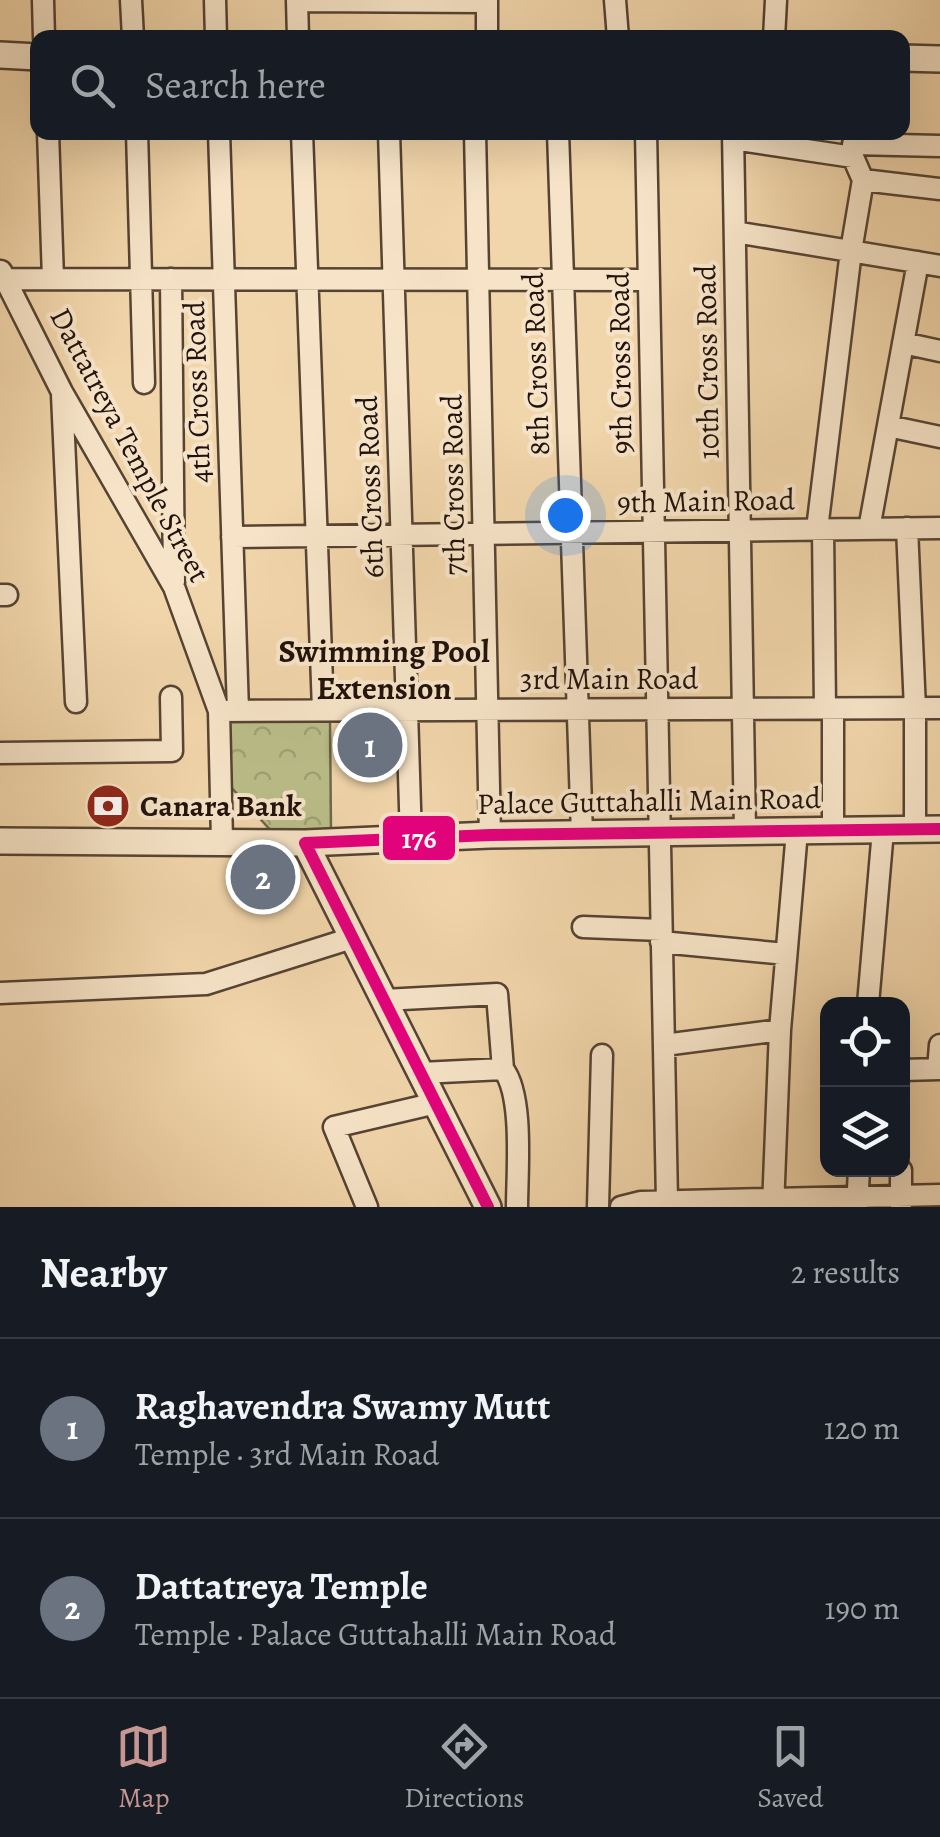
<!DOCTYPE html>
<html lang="en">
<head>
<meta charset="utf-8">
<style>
	body { margin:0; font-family:Alegreya,serif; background:#242831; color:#f1f3f6 }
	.controls { position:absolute; right:30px; bottom:30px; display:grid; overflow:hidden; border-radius:20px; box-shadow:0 10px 40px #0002 }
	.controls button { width:90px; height:90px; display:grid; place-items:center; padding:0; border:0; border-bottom:2px solid #363941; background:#171b24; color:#f1f3f6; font:50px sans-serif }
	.you { position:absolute; left:565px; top:515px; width:35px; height:35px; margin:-25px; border:8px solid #fff; border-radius:50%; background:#1a73e8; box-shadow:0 0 0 15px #1a73e833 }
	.badge { display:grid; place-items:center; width:65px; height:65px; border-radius:50%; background:#c59692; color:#fff; font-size:32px; font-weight:700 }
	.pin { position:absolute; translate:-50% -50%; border:5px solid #fff; box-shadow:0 2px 10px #0006 }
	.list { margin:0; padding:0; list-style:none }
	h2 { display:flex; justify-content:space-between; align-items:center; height:130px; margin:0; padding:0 40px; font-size:42px }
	h2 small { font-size:32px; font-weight:400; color:#9ea1a6 }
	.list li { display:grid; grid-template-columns:65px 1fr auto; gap:30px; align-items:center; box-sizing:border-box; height:180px; padding:0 40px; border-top:2px solid #363941 }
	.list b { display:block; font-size:38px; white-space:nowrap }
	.list p { margin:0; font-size:32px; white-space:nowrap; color:#9ea1a6 }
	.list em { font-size:32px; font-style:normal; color:#9ea1a6 }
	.icon { flex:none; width:55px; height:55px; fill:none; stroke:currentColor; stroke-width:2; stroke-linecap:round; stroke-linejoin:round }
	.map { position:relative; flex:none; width:940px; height:1207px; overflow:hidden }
	.search { position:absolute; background:#171b24; box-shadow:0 10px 40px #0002; left:30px; right:30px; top:30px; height:110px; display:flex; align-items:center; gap:25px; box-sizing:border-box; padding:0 35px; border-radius:20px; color:#9ea1a6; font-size:38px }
	.sheet { height:490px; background:#171b24 }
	nav { display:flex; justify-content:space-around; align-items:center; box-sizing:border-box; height:140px; border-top:2px solid #363941; background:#171b24; font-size:28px; color:#9ea1a6 }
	nav a { display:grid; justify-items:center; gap:5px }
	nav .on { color:#c59692 }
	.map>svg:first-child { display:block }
	.park { fill:url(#park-crowns); stroke:#6e684a; stroke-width:2.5 }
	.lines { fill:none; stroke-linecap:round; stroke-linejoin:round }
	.minor-casing { stroke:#554333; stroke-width:25 }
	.tertiary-casing { stroke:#554333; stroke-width:30 }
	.minor { stroke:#f7e4c8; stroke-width:20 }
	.tertiary { stroke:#f7e4c8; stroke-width:25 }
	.bus-1-casing { stroke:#f7e4c8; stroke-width:20 }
	.bus-1 { stroke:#e5007d; stroke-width:12 }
	.labels { text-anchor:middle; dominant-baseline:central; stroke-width:8; stroke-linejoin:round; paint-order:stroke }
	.street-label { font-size:30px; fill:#21120b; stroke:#f7e4c8 }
	.poi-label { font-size:30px; font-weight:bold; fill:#21120b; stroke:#f7e4c8; text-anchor:start }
	.neighbourhood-label { font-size:32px; font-weight:bold; fill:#21120b; stroke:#f7e4c8 }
	.line-badge { stroke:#f7e4c8; stroke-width:4 }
	.badge-label { font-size:28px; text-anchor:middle; font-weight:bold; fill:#fff }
</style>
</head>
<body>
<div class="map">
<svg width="940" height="1207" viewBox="0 0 940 1207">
	<defs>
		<pattern id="park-crowns" width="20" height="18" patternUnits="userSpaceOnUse" patternTransform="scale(2.5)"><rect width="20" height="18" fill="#babe89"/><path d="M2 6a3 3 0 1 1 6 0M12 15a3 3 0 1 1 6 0" fill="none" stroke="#a0a275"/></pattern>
	</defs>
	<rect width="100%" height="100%" fill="#f2d6ab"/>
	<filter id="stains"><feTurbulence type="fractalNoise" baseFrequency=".002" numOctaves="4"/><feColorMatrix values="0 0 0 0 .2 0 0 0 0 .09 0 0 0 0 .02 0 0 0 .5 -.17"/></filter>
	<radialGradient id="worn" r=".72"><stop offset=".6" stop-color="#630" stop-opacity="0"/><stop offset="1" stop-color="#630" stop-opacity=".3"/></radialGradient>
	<!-- park -->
	<path class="park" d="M330,719L331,833L274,834L229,785V720Z"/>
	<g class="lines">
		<defs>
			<path id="minor" d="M43,0L44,38
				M131,0L133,38
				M215,0L216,38
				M297,0L298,38
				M487,0V38
				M615,0L618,38
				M297,1L487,2
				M774,38L776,0
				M48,132L53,279
				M137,132L144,383
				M219,132L238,711
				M302,132L323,710
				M389,132L411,839
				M475,132L490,835
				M558,132L582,834
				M646,132L667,1201
				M733,132L745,831
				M733,139L853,157L863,180L940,189
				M853,157V144L940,146
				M735,232L940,266
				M1,271L62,392L174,587L219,711L222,841
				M0,279L649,280
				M171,279L174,582
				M903,343L940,351
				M62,395L76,702
				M888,426L940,437
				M907,528L915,709V830
				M817,529L851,251L863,180
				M823,529L825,708
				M869,529L918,262
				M232,537L940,528
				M0,595H7
				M833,708V831
				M219,711L940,708
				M0,753L172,751L171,697
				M583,927L661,930
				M661,942L786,954
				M0,993L206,984L352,938
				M384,1000L497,994L503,1069C524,1095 517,1173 517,1207
				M868,1004L883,830
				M664,1045L780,1030
				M938,1069L940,1045
				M902,1070L940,1069
				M421,1073L503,1069
				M901,1205V1170
				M367,1207L334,1127L436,1103
				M598,1207L602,1055
				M621,1207L641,1202L940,1195
				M773,1207L780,1030L797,831
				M857,1207L859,1170"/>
			<path id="tertiary" d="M0,55L38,57
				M902,58L940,59
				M0,841L305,843L490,835L940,829
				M305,843L488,1207"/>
		</defs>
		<!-- minor casing -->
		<use href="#minor" class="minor-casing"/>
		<!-- tertiary casing -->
		<use href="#tertiary" class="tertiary-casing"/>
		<!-- minor -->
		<use href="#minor" class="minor"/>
		<!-- tertiary -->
		<use href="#tertiary" class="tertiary"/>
		<defs>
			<path id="bus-1" d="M488,1207L305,843L490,835L940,829"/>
		</defs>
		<!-- bus-1 casing -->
		<use href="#bus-1" class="bus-1-casing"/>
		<!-- bus-1 -->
		<use href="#bus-1" class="bus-1"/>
	</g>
	<!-- icons -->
	<defs>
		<symbol id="bank-disc" viewBox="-11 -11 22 22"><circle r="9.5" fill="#8f2418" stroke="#f7e4c8"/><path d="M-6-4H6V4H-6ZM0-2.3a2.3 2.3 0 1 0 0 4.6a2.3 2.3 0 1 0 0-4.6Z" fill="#fff"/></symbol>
	</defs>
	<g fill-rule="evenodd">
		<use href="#bank-disc" x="83" y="781" width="50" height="50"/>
	</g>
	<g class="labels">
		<!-- street labels -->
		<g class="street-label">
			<text transform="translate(707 362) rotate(-91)">10th Cross Road</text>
			<text transform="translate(620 363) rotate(-91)">9th Cross Road</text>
			<text transform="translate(536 364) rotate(-92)">8th Cross Road</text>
			<text transform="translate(197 392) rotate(-92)">4th Cross Road</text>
			<text transform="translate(130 445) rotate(62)">Dattatreya Temple Street</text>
			<text transform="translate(453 485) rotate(-91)">7th Cross Road</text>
			<text transform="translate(370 487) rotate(-92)">6th Cross Road</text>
			<text transform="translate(706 501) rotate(-1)">9th Main Road</text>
			<text x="609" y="679">3rd Main Road</text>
			<text transform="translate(649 801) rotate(-1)">Palace Guttahalli Main Road</text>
		</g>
		<!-- poi labels -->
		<g class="poi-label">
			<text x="140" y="806">Canara Bank</text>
		</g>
		<!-- neighbourhood labels -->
		<g class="neighbourhood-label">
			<text x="384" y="651">Swimming Pool<tspan x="384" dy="37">Extension</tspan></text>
		</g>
	</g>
	<rect class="line-badge" x="381" y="814" width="76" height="48" rx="10" fill="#e5007d"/>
	<g class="badge-label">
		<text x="419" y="848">176</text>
	</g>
	<rect width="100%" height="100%" filter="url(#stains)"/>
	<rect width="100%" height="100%" fill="url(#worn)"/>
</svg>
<div class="controls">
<button><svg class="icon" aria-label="locate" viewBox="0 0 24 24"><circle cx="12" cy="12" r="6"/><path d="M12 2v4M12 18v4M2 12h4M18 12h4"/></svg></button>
<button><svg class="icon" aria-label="layers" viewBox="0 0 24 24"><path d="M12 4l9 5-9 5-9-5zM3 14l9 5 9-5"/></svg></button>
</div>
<div class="you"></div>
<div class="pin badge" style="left:370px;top:745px;background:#6b7280">1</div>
<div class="pin badge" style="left:263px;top:877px;background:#6b7280">2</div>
<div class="search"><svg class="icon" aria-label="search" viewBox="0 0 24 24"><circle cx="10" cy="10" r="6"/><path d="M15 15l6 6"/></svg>Search here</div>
</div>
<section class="sheet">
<h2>Nearby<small>2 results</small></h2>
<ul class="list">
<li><span class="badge" style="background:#6b7280">1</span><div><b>Raghavendra Swamy Mutt</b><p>Temple · 3rd Main Road</p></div><em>120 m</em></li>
<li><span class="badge" style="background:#6b7280">2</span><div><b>Dattatreya Temple</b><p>Temple · Palace Guttahalli Main Road</p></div><em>190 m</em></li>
</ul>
</section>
<nav>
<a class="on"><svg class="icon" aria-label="map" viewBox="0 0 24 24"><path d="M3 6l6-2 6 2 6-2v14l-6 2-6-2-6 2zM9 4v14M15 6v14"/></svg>Map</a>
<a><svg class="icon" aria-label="directions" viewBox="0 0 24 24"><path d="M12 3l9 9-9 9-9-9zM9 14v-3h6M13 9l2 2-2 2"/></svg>Directions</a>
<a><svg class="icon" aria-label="saved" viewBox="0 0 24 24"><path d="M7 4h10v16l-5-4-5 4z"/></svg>Saved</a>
</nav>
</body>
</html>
